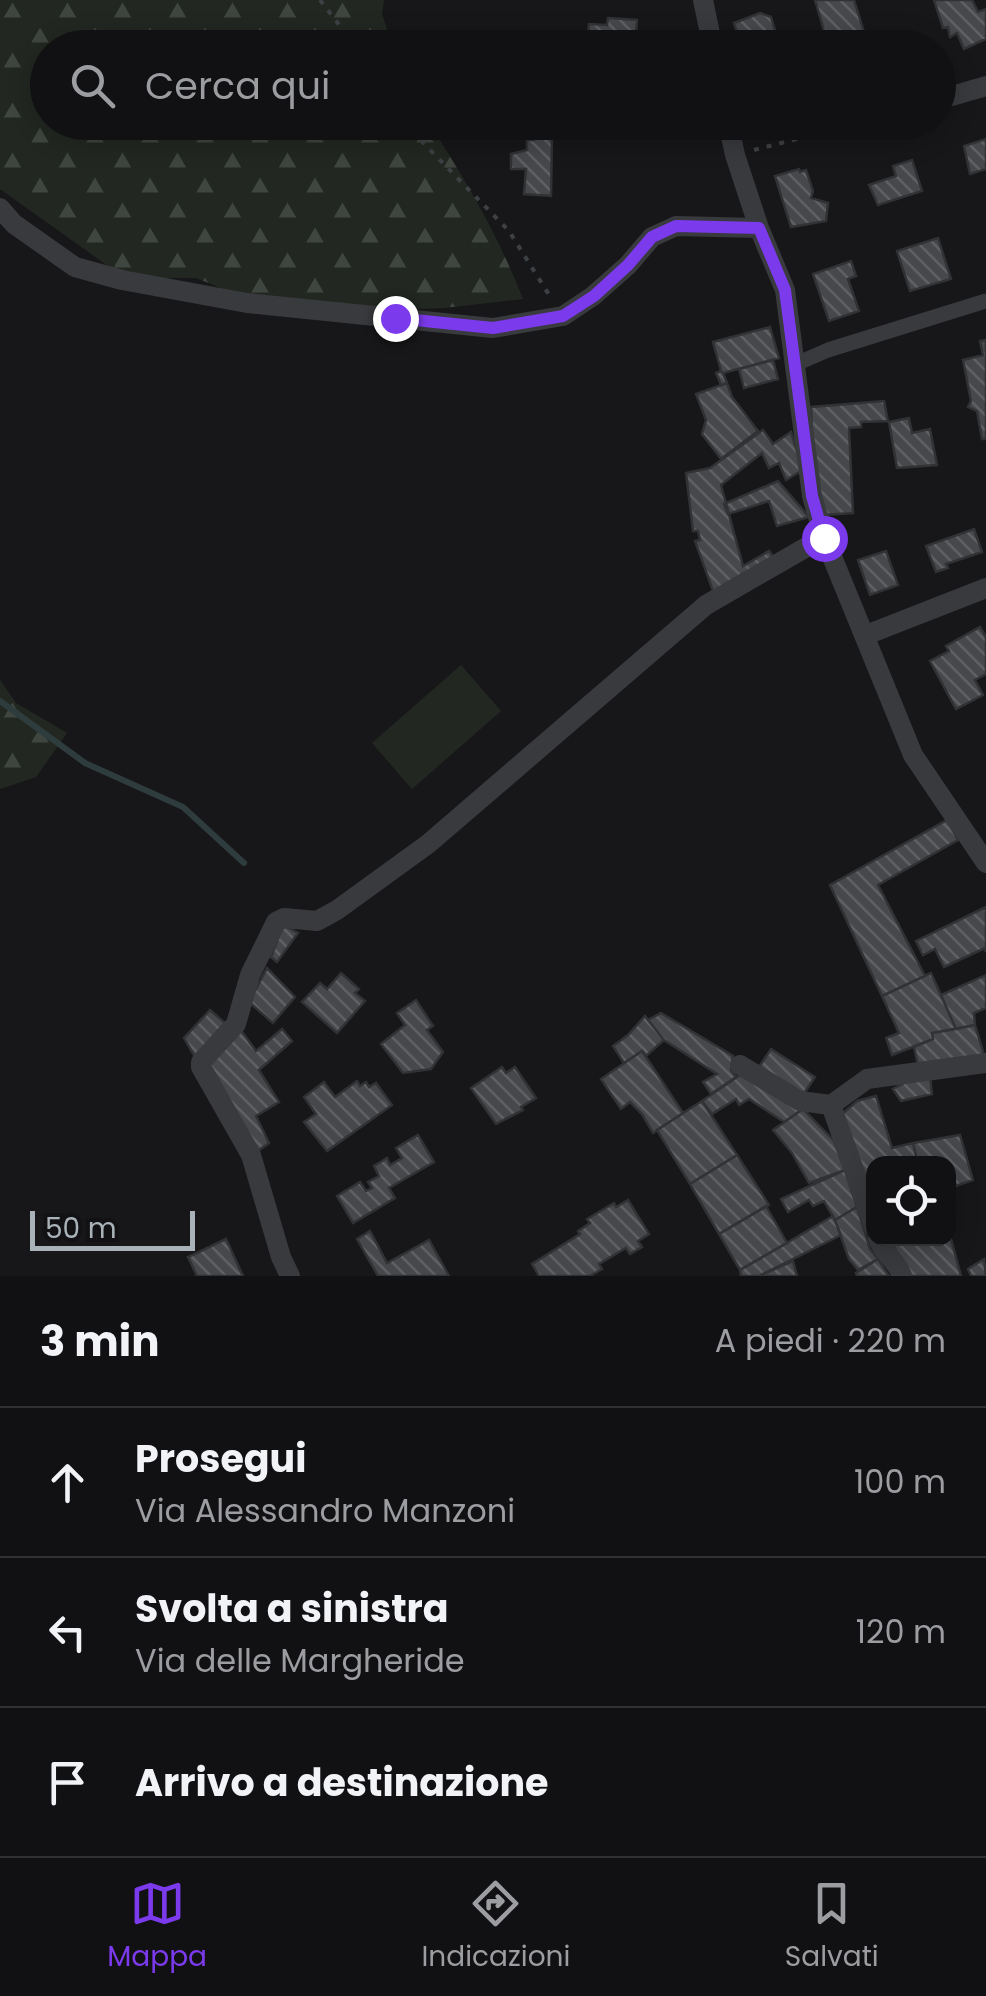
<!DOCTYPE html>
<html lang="it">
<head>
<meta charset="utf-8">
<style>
	body { margin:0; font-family:Poppins,sans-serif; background:#1e1f21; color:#f1f3f6 }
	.controls { position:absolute; right:30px; bottom:30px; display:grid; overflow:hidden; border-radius:20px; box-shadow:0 5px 25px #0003 }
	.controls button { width:90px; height:90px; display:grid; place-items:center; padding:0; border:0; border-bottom:2px solid #303133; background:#111113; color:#f1f3f6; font:50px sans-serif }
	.scale { position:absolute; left:30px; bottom:25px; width:165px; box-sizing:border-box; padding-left:10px; border:5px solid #a9b2b8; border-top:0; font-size:28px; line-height:35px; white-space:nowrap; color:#a9b2b8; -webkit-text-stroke:8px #121214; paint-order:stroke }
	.stop { position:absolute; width:30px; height:30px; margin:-22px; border:8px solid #7c3aed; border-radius:50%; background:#fff }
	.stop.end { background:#7c3aed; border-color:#fff; box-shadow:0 2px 10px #0008 }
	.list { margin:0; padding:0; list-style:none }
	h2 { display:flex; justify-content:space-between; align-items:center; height:130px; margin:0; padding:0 40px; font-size:42px }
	h2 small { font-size:32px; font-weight:400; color:#9c9da0 }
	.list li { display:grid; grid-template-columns:65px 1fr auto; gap:30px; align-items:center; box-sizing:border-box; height:150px; padding:0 40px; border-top:2px solid #303133 }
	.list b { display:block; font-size:38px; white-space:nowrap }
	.list p { margin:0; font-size:32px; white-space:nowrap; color:#9c9da0 }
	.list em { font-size:32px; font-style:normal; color:#9c9da0 }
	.icon { flex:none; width:55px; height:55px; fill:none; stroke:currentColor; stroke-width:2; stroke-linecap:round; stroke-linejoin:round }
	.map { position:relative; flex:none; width:986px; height:1276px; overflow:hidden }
	.search { position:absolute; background:#111113; box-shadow:0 5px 25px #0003; left:30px; right:30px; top:30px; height:110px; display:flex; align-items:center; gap:25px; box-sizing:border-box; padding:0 35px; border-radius:55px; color:#9c9da0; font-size:38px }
	.sheet { height:580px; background:#111113 }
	nav { display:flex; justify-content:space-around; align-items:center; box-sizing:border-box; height:140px; border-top:2px solid #303133; background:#111113; font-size:28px; color:#9c9da0 }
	nav a { display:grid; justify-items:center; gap:5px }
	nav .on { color:#7c3aed }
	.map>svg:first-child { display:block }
	.forest { fill:url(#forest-firs) }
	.pitch { fill:#222821 }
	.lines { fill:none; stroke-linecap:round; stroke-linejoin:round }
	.stream { stroke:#2f3c3e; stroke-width:6 }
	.building { fill:url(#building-back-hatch); stroke:#313234; stroke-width:2.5 }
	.path { stroke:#3e4144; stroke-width:4; stroke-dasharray:5 8; stroke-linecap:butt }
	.pedestrian { stroke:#383a3d; stroke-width:15 }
	.minor { stroke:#383a3d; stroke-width:20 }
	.route { stroke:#7c3aed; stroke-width:12 }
</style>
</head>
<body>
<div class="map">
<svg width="986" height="1276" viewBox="0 0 986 1276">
	<defs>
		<pattern id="forest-firs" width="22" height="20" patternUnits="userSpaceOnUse" patternTransform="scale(2.5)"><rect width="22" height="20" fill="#222821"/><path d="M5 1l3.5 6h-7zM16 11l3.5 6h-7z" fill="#3f453f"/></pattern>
		<pattern id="building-back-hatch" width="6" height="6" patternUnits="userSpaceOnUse" patternTransform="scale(2.5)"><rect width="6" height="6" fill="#46484c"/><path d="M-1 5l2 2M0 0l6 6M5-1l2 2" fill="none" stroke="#5e6064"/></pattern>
	</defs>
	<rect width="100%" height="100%" fill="#171719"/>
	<!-- forest -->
	<path class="forest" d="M0,0H384L382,14L393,47L48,48V122L429,123C465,179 499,237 523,299L444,308L391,310L256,302L196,278H125L0,189Z
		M0,680L16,703L67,733L36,777L0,789Z"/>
	<!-- pitch -->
	<path class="pitch" d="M461,665L501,711L412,789L372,743Z"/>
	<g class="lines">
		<!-- stream -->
		<path class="stream" d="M0,701L85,763L183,807L244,863"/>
	</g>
	<!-- building -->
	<path class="building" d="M815,0H854L869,48H829Z
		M934,0H972L978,12L986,9V39L964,49L957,33L950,37L948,27L943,28Z
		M760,13L771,17L777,37L773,48H742L734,23Z
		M608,18L637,20L635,48H587L589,24L607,25Z
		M535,136L552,137L551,196L524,194L526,169H511V154L527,150V140H534Z
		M986,139V169L970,174L964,146Z
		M912,160L922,191L878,205L869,185L896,176L893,166Z
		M799,169L800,172L806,170L813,191L811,198L828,203L826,221L791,227L775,176Z
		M938,238L951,279L910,291L897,251Z
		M851,261L856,276L848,279L859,311L829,321L813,274Z
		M770,327L779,358L723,373L727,383L721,385L716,373L721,371L713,342Z
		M986,340V439H982L977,411L968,407L971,401L963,360L983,355L980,341Z
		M773,360L778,379L744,388L739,369Z
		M727,383L732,397L758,431L721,459L702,434L706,420L696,394Z
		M884,401L888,421L861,422V427L849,428L853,513L823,515L813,463L811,407Z
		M909,418L912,433L930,429L937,465L897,468L889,422Z
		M763,430L773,444L791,432L803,470L786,480L779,463L769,468L762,453L721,485L743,566L769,551L776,561L714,594L695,541L700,540L698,531H693L686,473L710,468Z
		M778,481L809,517L777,526L769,501L728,514L724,504Z
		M974,529L982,552L946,564L948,568L936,572L926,546Z
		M886,551L898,585L870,595L858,560Z
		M980,627L986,637V674L975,680L983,695L956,709L930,661L949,651L946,646Z
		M947,820L958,840L878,885L925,976L882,996L830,885Z
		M986,907V952L985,948L944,967L935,949L923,955L916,941Z
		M283,925L298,933L277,962L271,957Z
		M267,968L295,997L273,1023L249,1002Z
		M341,973L359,989L355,993L365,1001L337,1033L302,1002L320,983L327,989Z
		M931,973L956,1029L932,1033L933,1039L892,1055L886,1038L899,1033L882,996Z
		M986,975V1008L974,1013L975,1025L956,1029L941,995Z
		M416,1000L433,1026L427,1030L443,1052L431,1069L403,1073L381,1044L405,1025L397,1013Z
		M210,1010L225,1023L195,1057L184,1038Z
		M661,1013L733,1056L731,1070L736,1077L711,1094L703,1082L717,1074L664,1040L648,1020Z
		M645,1016L664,1040L646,1056L642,1051L624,1063L613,1046L628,1035Z
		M975,1025L985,1058L918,1065L914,1047L933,1039L932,1033Z
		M240,1029L256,1051L282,1029L292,1041L259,1070L279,1102L256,1116L269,1143L255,1153L207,1066Z
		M771,1049L815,1077L803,1095L759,1067Z
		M642,1051L683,1113L653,1133L642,1114L630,1102L621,1109L601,1079Z
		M502,1067L506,1073L515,1067L536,1098L521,1107L523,1110L496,1124L471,1088Z
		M743,1073L803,1109L784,1122L749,1099L739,1105L736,1099L712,1114L702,1101Z
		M930,1077L932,1094L901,1101L893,1089L906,1082Z
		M357,1081L360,1086L366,1082L369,1087L376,1083L392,1105L327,1151L304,1122L316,1114L304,1097L324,1082L335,1097Z
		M876,1096L892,1148L913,1143L918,1164H874V1173L862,1177L840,1116L857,1101Z
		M702,1101L737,1155L690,1184L657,1130Z
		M803,1109L834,1141L845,1170L809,1183L792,1153L773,1130Z
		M418,1135L434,1162L389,1188L395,1198L353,1223L337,1196L360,1182L366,1191L372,1188L368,1182L379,1176L374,1166L387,1158L390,1165L402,1158L396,1148Z
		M960,1135L973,1180L956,1186L948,1164H918L913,1143Z
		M737,1155L769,1205L719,1234L690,1184Z
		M845,1170L857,1207L835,1220L824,1201L813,1206L809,1200L788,1212L781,1199Z
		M628,1200L649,1234L638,1241L642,1247L630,1254L626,1248L599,1264L602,1269L590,1276H539L532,1264L580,1234L578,1231L590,1223L587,1219L614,1203L616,1207Z
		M766,1206L787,1243L740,1270L719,1234Z
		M857,1207L870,1249L878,1259L858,1270L849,1259L835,1220Z
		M833,1216L841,1235L759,1276H741L740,1270Z
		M948,1228L961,1276H907L892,1242L901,1238H948Z
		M370,1231L387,1263L429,1240L449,1276H378L357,1239Z
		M226,1239L243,1276H197L188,1257Z
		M878,1259L889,1276H857L856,1273Z
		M984,1259L986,1276H971L968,1269Z
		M793,1261L797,1276H759Z"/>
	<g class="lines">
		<!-- path -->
		<path class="path" d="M320,0L357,48
			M403,122L509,231L551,298
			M754,150L812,135"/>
		<!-- pedestrian -->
		<path class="pedestrian" d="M796,364L828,350L986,301"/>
		<!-- minor -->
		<path class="minor" d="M703,0L713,48
			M938,100L986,86
			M728,122L735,155L759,228L785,290L812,496L824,537L913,755L986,863
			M832,130L859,122
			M0,208L14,224L75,267L122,280L247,303L493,328L563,316L593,296L628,265L652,237L676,226L759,228
			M866,635L986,588
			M740,1065L800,1101L831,1105L867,1079L986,1063
			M831,1105L874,1227
			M878,1238C883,1254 897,1260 902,1276
			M290,1276L281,1257L251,1155L201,1067V1062L236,1024L250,975L276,922L284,918L317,921L337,910L428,844L706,605L824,537"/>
	</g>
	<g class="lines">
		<!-- route -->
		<path class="route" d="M395,318L493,328L563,316L594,296L628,265L652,237L676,226L759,228L785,290L812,496L824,538"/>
	</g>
</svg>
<div class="controls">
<button><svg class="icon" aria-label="locate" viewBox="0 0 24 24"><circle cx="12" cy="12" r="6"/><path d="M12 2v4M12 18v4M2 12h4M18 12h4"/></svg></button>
</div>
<div class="scale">50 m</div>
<div class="stop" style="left:824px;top:538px"></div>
<div class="stop end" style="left:395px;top:318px"></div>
<div class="search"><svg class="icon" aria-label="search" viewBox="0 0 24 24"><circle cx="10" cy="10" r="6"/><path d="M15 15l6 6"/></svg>Cerca qui</div>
</div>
<section class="sheet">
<h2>3 min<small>A piedi · 220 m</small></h2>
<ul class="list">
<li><svg class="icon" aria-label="ahead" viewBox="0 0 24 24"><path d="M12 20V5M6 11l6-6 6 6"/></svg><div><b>Prosegui</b><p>Via Alessandro Manzoni</p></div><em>100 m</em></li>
<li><svg class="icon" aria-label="left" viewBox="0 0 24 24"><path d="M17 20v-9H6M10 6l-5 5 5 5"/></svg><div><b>Svolta a sinistra</b><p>Via delle Margheride</p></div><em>120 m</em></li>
<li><svg class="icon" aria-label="arrive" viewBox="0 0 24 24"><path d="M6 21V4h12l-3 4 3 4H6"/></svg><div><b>Arrivo a destinazione</b></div></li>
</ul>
</section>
<nav>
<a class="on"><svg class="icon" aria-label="map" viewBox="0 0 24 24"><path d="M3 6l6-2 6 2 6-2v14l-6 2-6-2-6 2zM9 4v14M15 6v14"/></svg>Mappa</a>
<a><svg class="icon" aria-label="directions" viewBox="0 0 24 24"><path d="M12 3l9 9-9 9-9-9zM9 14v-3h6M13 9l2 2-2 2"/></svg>Indicazioni</a>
<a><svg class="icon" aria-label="saved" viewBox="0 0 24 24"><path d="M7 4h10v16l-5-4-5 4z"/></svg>Salvati</a>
</nav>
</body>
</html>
